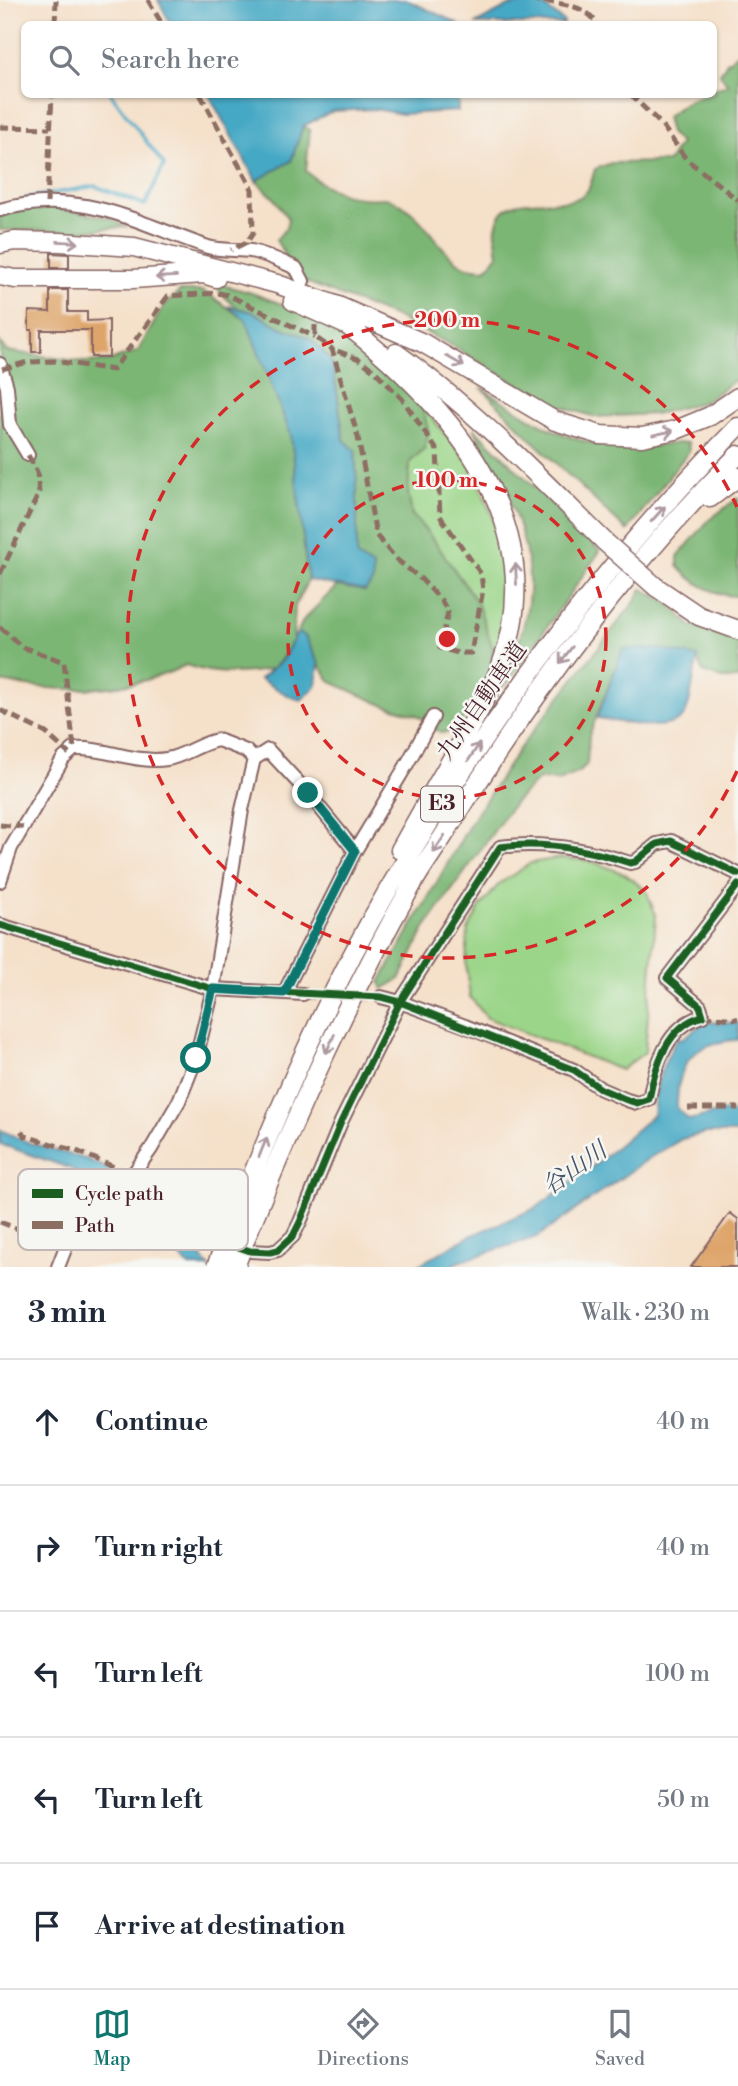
<!DOCTYPE html>
<html lang="en">
<head>
<meta charset="utf-8">
<style>
	body { margin:0; font-family:"Libre Bodoni","Noto Serif JP",serif; background:#f6f6f7; color:#1f2937 }
	.stop { position:absolute; width:21px; height:21px; margin:-16px; border:5px solid #0f766e; border-radius:50%; background:#fff }
	.stop.end { background:#0f766e; border-color:#fff; box-shadow:0 2px 7px #0008 }
	.list { margin:0; padding:0; list-style:none }
	h2 { display:flex; justify-content:space-between; align-items:center; height:91px; margin:0; padding:0 28px; font-size:30px }
	h2 small { font-size:23px; font-weight:400; color:#747a83 }
	.list li { display:grid; grid-template-columns:46px 1fr auto; gap:21px; align-items:center; box-sizing:border-box; height:126px; padding:0 28px; border-top:2px solid #e0e1e3 }
	.list b { display:block; font-size:26px; white-space:nowrap }
	.list em { font-size:23px; font-style:normal; color:#747a83 }
	.icon { flex:none; width:38px; height:38px; fill:none; stroke:currentColor; stroke-width:2; stroke-linecap:round; stroke-linejoin:round }
	.map { position:relative; flex:none; width:738px; height:1267px; overflow:hidden }
	.search { position:absolute; background:#fff; box-shadow:0 2px 5px #0004; left:21px; right:21px; top:21px; height:77px; display:flex; align-items:center; gap:18px; box-sizing:border-box; padding:0 24px; border-radius:10px; color:#747a83; font-size:26px }
	.sheet { height:721px; background:#fff }
	nav { display:flex; justify-content:space-around; align-items:center; box-sizing:border-box; height:98px; border-top:2px solid #e0e1e3; background:#fff; font-size:19px; color:#747a83 }
	nav a { display:grid; justify-items:center; gap:4px }
	nav .on { color:#0f766e }
	.map>svg:first-child { display:block }
	.green { fill:#9bd589; stroke:#727a5a; stroke-width:2 }
	.forest { fill:#7cb675; stroke:#636a50; stroke-width:2 }
	.water { fill:#45a8c4; stroke:#486478; stroke-width:2 }
	.lines { fill:none; stroke-linecap:round; stroke-linejoin:round }
	.stream { stroke:#45a8c4; stroke-width:3.5 }
	.building { fill:#dea56a }
	.minor-tunnel { stroke:#d3b9a9; stroke-width:12; stroke-dasharray:12 6; stroke-linecap:butt }
	.minor-casing { stroke:#866362; stroke-width:16 }
	.highway-casing { stroke:#866362; stroke-width:21 }
	.minor { stroke:#fff; stroke-width:12 }
	.highway { stroke:#fff; stroke-width:18 }
	.highway-bridge-casing { stroke:#866362; stroke-width:21; stroke-linecap:butt }
	.highway-bridge { stroke:#fff; stroke-width:18 }
	.quiet { stroke:#8d6e63; stroke-width:5; stroke-dasharray:10 5; stroke-linecap:butt }
	.cycleway-casing { stroke:#f6f6f2; stroke-width:11 }
	.cycleway { stroke:#1b5e20; stroke-width:7 }
	.oneway { stroke:#ae9aa0 }
	.route { stroke:#0f766e; stroke-width:9 }
	.ring { fill:none; stroke:#d62828; stroke-width:3.5; stroke-dasharray:12 9 }
	.labels { text-anchor:middle; dominant-baseline:central; stroke-width:5; stroke-linejoin:round; paint-order:stroke }
	.shield { fill:#f6f6f2; stroke:#7e6067; stroke-width:2 }
	.shield-label { font-size:21px; font-weight:bold; fill:#4a1f2b }
	.street-label { font-size:23px; fill:#4a1f2b; stroke:#f6f6f2 }
	.water-label { font-size:24px; font-style:italic; fill:#485668; stroke:#f6f6f2 }
	.key { fill:#f6f6f2; stroke:#c2b6b6; stroke-width:2 }
	.key-label { font-size:19px; fill:#4a1f2b }
	.centre { fill:#d62828; stroke:#f6f6f2; stroke-width:3.5 }
	.ring-label { font-size:21px; text-anchor:middle; font-weight:bold; fill:#d62828; stroke:#f6f6f2; stroke-width:5; stroke-linejoin:round; paint-order:stroke }
</style>
</head>
<body>
<div class="map">
<svg width="738" height="1267" viewBox="0 0 738 1267">
	<rect width="100%" height="100%" fill="#f6f6f2"/>
	<filter id="ink" filterUnits="userSpaceOnUse"><feTurbulence type="fractalNoise" baseFrequency=".0143" numOctaves="2"/><feDisplacementMap in="SourceGraphic" scale="14" xChannelSelector="R" yChannelSelector="G"/><feConvolveMatrix kernelMatrix="1 2 1 2 8 2 1 2 1" color-interpolation-filters="sRGB"/></filter>
	<filter id="wash" filterUnits="userSpaceOnUse"><feTurbulence type="fractalNoise" baseFrequency=".00686" numOctaves="4" result="noise"/><feDisplacementMap in="SourceGraphic" scale="28" xChannelSelector="R" yChannelSelector="G"/><feGaussianBlur stdDeviation="1.57" result="paint"/><feColorMatrix in="noise" values="0 0 0 0 0 0 0 0 0 0 0 0 0 0 0 0 0 1.4 0 .05"/><feComposite in="paint" operator="in"/></filter>
	<g filter="url(#wash)">
		<rect width="100%" height="100%" fill="#f5e0c9"/>
		<!-- green -->
		<path class="green" d="M422,406L470,464L504,542L508,582L503,623L496,658L477,602L429,534L412,515L408,493L410,462L424,449Z
			M560,858L591,861L625,874L646,890L656,916L645,1052L621,1070L487,1018L470,997L466,964L468,930L480,907L499,884L531,863Z"/>
		<!-- forest -->
		<path class="forest" d="M738,53V378L706,401L656,414L594,417L555,404L497,373L455,347L398,318L288,275L284,253L276,240L286,228L288,219L273,197L256,181L291,161L303,126L310,130L306,171C322,186 341,196 363,198C385,201 381,192 403,206C427,221 440,253 465,266C471,269 480,268 486,269L498,255C497,247 495,236 496,228C504,180 568,218 588,190C591,185 593,175 595,169L611,163L668,162L680,143L670,133L666,117C681,105 694,95 714,94V89L728,85L720,74L727,62Z
			M36,204L110,218L126,227L74,231L0,230V216Z
			M218,284L249,292L295,309L337,331L399,381L422,406L429,433L424,449L410,462L408,493L412,515L429,534L477,602L496,658L475,701L455,731L441,733L417,715L381,704L331,682L319,664L305,636L297,633L304,619L337,586L365,591L357,557V488L355,450L344,440L333,366L328,357L310,338L280,327L253,312L239,309L220,293Z
			M180,291H203L246,320L291,435L308,580L295,606L293,642L275,668C247,675 213,675 186,665C129,693 61,693 0,682V342L6,351L84,362L110,361L138,351L163,307Z
			M481,387C523,415 567,445 618,446C631,447 644,447 656,446C667,445 677,442 688,443L689,451L627,531L536,444Z
			M474,428L600,551L505,687C515,652 532,612 529,575C526,522 497,476 474,428Z
			M738,498V596C717,597 691,582 678,566V556L709,520Z
			M642,589L667,602L691,626L738,636V679H722L703,672L697,657L623,649L589,736L587,764L579,772L559,781L539,779L514,803L425,928L400,979L383,989L380,982L470,824L519,749L635,601Z"/>
		<!-- water -->
		<path class="water" d="M158,0H407L459,24H171Z
			M538,1L564,22V24H475L509,6Z
			M209,95H458V111L402,114L374,109L333,111L303,126L291,161L256,181Z
			M228,306L253,312L283,328L310,338L328,357L333,366L344,440L355,450L357,488V557L373,567V581L365,591L308,580L291,435L246,320Z
			M297,633L305,636L319,664L316,687L301,700L291,697L260,679L282,660Z
			M623,649H660L698,657C694,672 692,698 686,712C674,737 619,721 597,718Z
			M711,1022L738,1023V1040C692,1042 677,1063 677,1108L689,1120L728,1110L738,1117V1133H706L682,1139L651,1157L537,1237L458,1262L449,1267H415L468,1237L536,1208L601,1160L653,1115C656,1081 661,1066 678,1037L682,1039L701,1025Z
			M0,1130L30,1143L86,1159L120,1174L160,1200L188,1230L199,1255L210,1267H190L161,1236L147,1233L150,1224L110,1191L69,1168L0,1144Z"/>
		<g class="lines">
			<!-- stream -->
			<path class="stream" d="M26,198L95,186L145,205L164,165L111,94"/>
		</g>
		<g id="blocks">
			<!-- building -->
			<path class="building" d="M51,253L69,254V268H51Z
				M50,290H68V312H87V321L109,320V357H91V330H41V352H32V330H29V311L50,312Z
				M730,1213L738,1219V1267H691Z"/>
		</g>
	</g>
	<g filter="url(#ink)">
		<use href="#blocks" fill-opacity="0" stroke="#866362" stroke-width="2"/>
		<g class="lines">
			<!-- minor-tunnel -->
			<path class="minor-tunnel" d="M303,994L381,997"/>
			<defs>
				<path id="minor" d="M0,210C79,187 137,223 208,247C221,251 237,249 251,251C266,254 282,262 296,268L303,281
					M0,364L7,387L10,425L28,455
					M0,881L11,848L63,759L74,749C105,747 135,764 167,759C185,756 200,743 218,740L246,751L254,759
					M0,925L213,989L303,994
					M284,993L355,851L406,766L433,717
					M381,997L400,1002L465,1026L574,1070L601,1089L627,1100L637,1103L649,1099C655,1067 667,1025 703,1016L700,1006L667,978L738,885
					M133,1175L181,1211L211,1237L250,1251L270,1252L278,1250L293,1236L300,1222L341,1122L400,1002L500,847C544,841 587,849 630,863L635,862L657,844L671,841L738,874
					M58,1267L72,1231L80,1217L100,1199L112,1195L131,1177L151,1149L179,1101L196,1058L213,989L242,810L254,759L268,750L308,793L355,851"/>
				<path id="highway" d="M0,244L14,241L60,242L134,247L277,284L338,306L423,343L555,421L600,435L642,437L676,430L710,416L738,397
					M0,276L15,279H133L203,274L216,278
					M293,301L357,330
					M348,326C452,408 555,526 500,668C490,694 474,719 461,743C440,779 420,814 400,850
					M396,353C473,408 538,476 605,542
					M710,498L738,477
					M656,587L699,616L738,630
					M229,1233C275,1117 324,1000 387,892C486,724 601,566 738,427
					M245,1240C294,1119 347,999 412,885C423,865 437,847 449,827C533,694 626,567 738,455"/>
			</defs>
			<!-- minor casing -->
			<use href="#minor" class="minor-casing"/>
			<!-- highway casing -->
			<use href="#highway" class="highway-casing"/>
			<!-- minor -->
			<use href="#minor" class="minor"/>
			<!-- highway -->
			<use href="#highway" class="highway"/>
			<defs>
				<path id="highway-bridge" d="M605,542L656,587
					M216,1267L229,1233
					M235,1267L245,1240"/>
			</defs>
			<!-- highway-bridge casing -->
			<use href="#highway-bridge" class="highway-bridge-casing"/>
			<!-- highway-bridge -->
			<use href="#highway-bridge" class="highway-bridge"/>
			<!-- quiet -->
			<path class="quiet" d="M148,0L162,24
				M529,0C551,3 585,2 597,24
				M55,24L56,0
				M200,94L252,189L253,233L247,242L231,250
				M630,94L662,125L686,159L738,200
				M0,127L50,128
				M47,203L52,94
				M315,325V337L332,349L358,437L376,535L396,559L421,579L441,600L448,612L440,648L458,653H471L483,590L481,574L440,516L437,450L403,400L375,371L359,359L332,349
				M2,369L28,362L55,361L113,370L168,296L218,293L228,295L315,337
				M0,574L39,493L37,472L28,455
				M0,627L22,647L64,662L74,749
				M0,710L46,733L69,754
				M0,825L23,827
				M703,1016L738,1019
				M688,1108H738
				M21,1131L25,1136L79,1152L133,1175
				M0,1222L65,1247"/>
			<defs>
				<path id="cycleway" d="M0,925L213,989L381,997L400,1002L574,1070L601,1089L627,1100L637,1103L649,1099C655,1067 667,1025 703,1016L700,1006L667,978L738,885
					M133,1175L181,1211L211,1237L250,1251L270,1252L278,1250L293,1236L300,1222L341,1122L400,1002L500,847C544,841 587,849 630,863L635,862L657,844L671,841L738,874"/>
			</defs>
			<!-- cycleway casing -->
			<use href="#cycleway" class="cycleway-casing"/>
			<!-- cycleway -->
			<use href="#cycleway" class="cycleway"/>
		</g>
		<!-- one-way arrows -->
		<defs><path id="oneway-shaft" d="M-6 0H5M1.5-3L5.5 0L1.5 3" fill="none" stroke-width="1.6" stroke-linecap="round" stroke-linejoin="round" transform="scale(1.75)"/></defs>
		<g class="oneway">
			<use href="#oneway-shaft" transform="translate(68 242) rotate(3)"/>
			<use href="#oneway-shaft" transform="translate(166 277) rotate(177)"/>
			<use href="#oneway-shaft" transform="translate(455 361) rotate(30)"/>
			<use href="#oneway-shaft" transform="translate(663 433) rotate(-12)"/>
			<use href="#oneway-shaft" transform="translate(658 514) rotate(-48)"/>
			<use href="#oneway-shaft" transform="translate(516 574) rotate(-93)"/>
			<use href="#oneway-shaft" transform="translate(566 655) rotate(127)"/>
			<use href="#oneway-shaft" transform="translate(474 752) rotate(-57)"/>
			<use href="#oneway-shaft" transform="translate(439 844) rotate(123)"/>
			<use href="#oneway-shaft" transform="translate(330 1044) rotate(115)"/>
			<use href="#oneway-shaft" transform="translate(263 1147) rotate(-68)"/>
		</g>
	</g>
	<g class="lines" filter="url(#ink)">
		<!-- route -->
		<path class="route" d="M196,1058L213,989L284,993L355,851L308,793"/>
	</g>
	<!-- distance rings -->
	<g class="ring">
		<circle cx="447" cy="639" r="159"/>
		<path d="M737 771A319 319 0 1 1 737 507"/>
	</g>
	<g class="labels">
		<!-- shield labels -->
		<rect class="shield" x="421" y="786.5" width="42" height="35" rx="5"/>
		<g class="shield-label">
			<text x="442" y="804">E3</text>
		</g>
		<!-- street labels -->
		<g class="street-label">
			<text transform="translate(482 701) rotate(-55)">九州自動車道</text>
		</g>
		<!-- water labels -->
		<g class="water-label">
			<text transform="translate(575 1169) rotate(-35)">谷山川</text>
		</g>
	</g>
	<!-- legend -->
	<rect x="18" y="1169" width="230" height="81" rx="10" class="key"/>
	<rect x="32" y="1189" width="31" height="9" fill="#1b5e20"/>
	<rect x="32" y="1221" width="31" height="8" fill="#8d6e63"/>
	<g class="key-label">
		<text x="75" y="1200">Cycle path</text>
		<text x="75" y="1232">Path</text>
	</g>
	<circle cx="447" cy="639" r="10" class="centre"/>
	<g class="ring-label">
		<text x="447" y="327">200 m</text>
		<text x="447" y="487">100 m</text>
	</g>
</svg>
<div class="stop" style="left:196px;top:1058px"></div>
<div class="stop end" style="left:308px;top:793px"></div>
<div class="search"><svg class="icon" aria-label="search" viewBox="0 0 24 24"><circle cx="10" cy="10" r="6"/><path d="M15 15l6 6"/></svg>Search here</div>
</div>
<section class="sheet">
<h2>3 min<small>Walk · 230 m</small></h2>
<ul class="list">
<li><svg class="icon" aria-label="ahead" viewBox="0 0 24 24"><path d="M12 20V5M6 11l6-6 6 6"/></svg><div><b>Continue</b></div><em>40 m</em></li>
<li><svg class="icon" aria-label="right" viewBox="0 0 24 24"><path d="M7 20v-9h11M14 6l5 5-5 5"/></svg><div><b>Turn right</b></div><em>40 m</em></li>
<li><svg class="icon" aria-label="left" viewBox="0 0 24 24"><path d="M17 20v-9H6M10 6l-5 5 5 5"/></svg><div><b>Turn left</b></div><em>100 m</em></li>
<li><svg class="icon" aria-label="left" viewBox="0 0 24 24"><path d="M17 20v-9H6M10 6l-5 5 5 5"/></svg><div><b>Turn left</b></div><em>50 m</em></li>
<li><svg class="icon" aria-label="arrive" viewBox="0 0 24 24"><path d="M6 21V4h12l-3 4 3 4H6"/></svg><div><b>Arrive at destination</b></div></li>
</ul>
</section>
<nav>
<a class="on"><svg class="icon" aria-label="map" viewBox="0 0 24 24"><path d="M3 6l6-2 6 2 6-2v14l-6 2-6-2-6 2zM9 4v14M15 6v14"/></svg>Map</a>
<a><svg class="icon" aria-label="directions" viewBox="0 0 24 24"><path d="M12 3l9 9-9 9-9-9zM9 14v-3h6M13 9l2 2-2 2"/></svg>Directions</a>
<a><svg class="icon" aria-label="saved" viewBox="0 0 24 24"><path d="M7 4h10v16l-5-4-5 4z"/></svg>Saved</a>
</nav>
</body>
</html>
